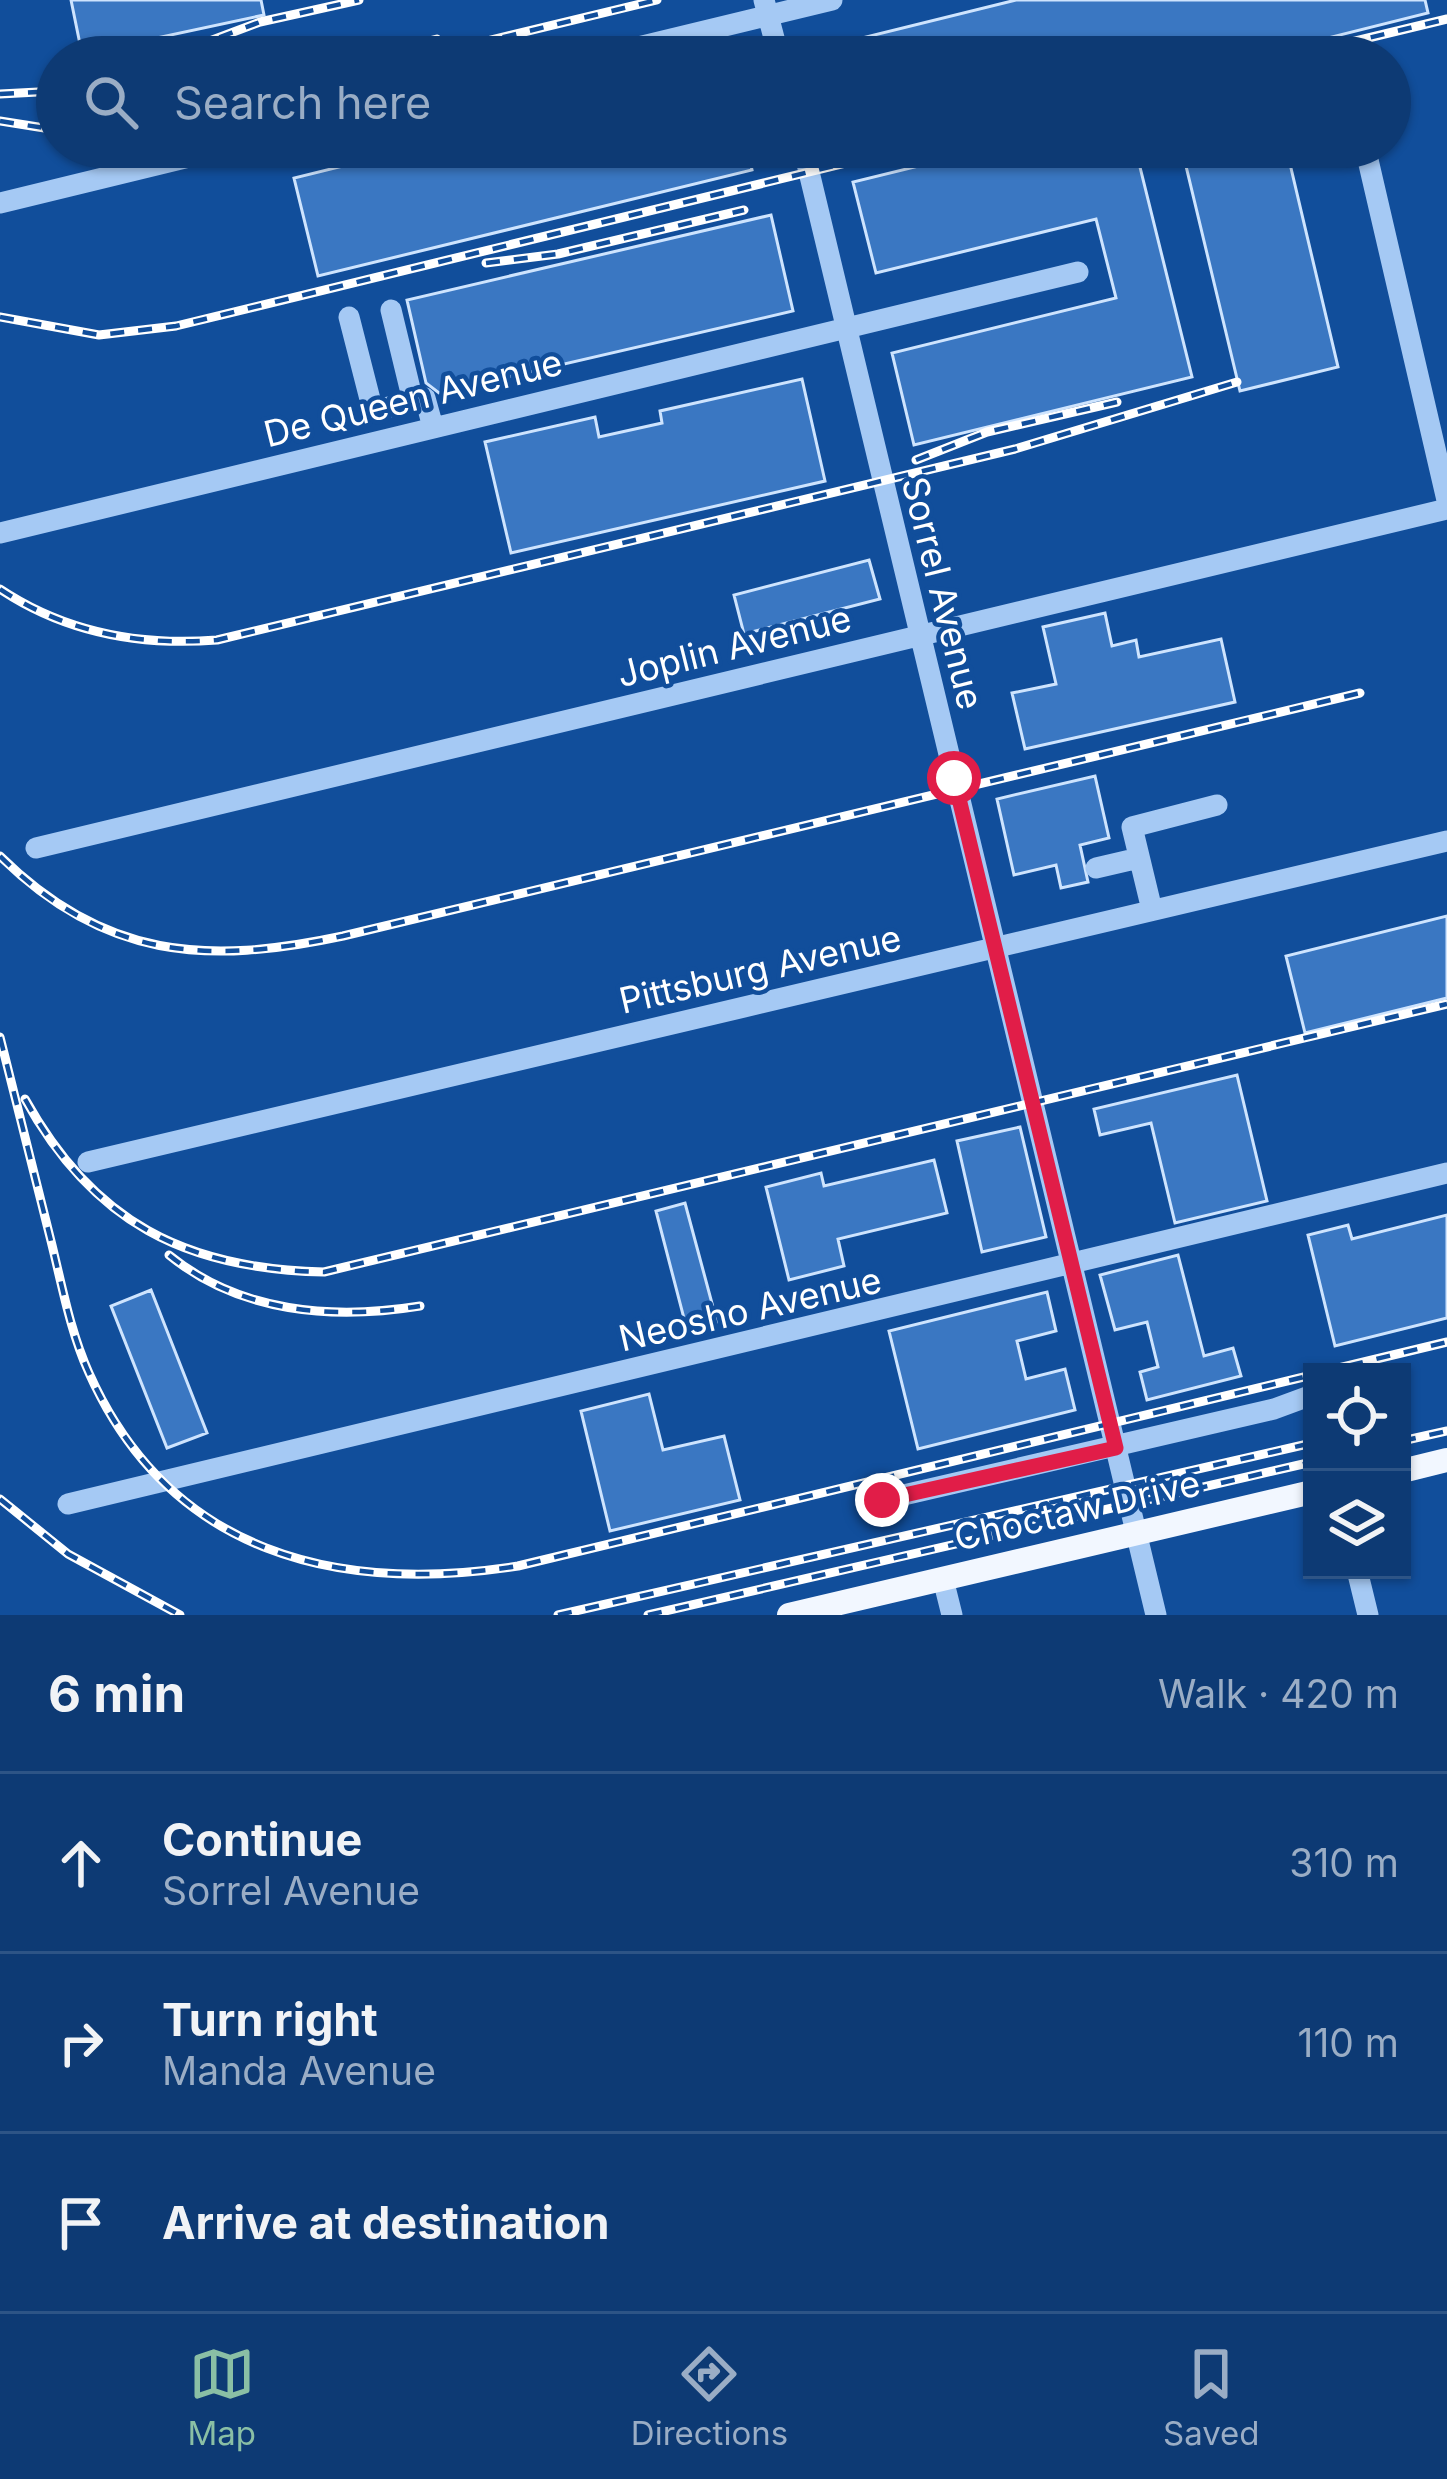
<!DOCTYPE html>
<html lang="en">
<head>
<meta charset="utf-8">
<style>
	body { margin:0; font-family:Inter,sans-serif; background:#164179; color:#f1f3f6 }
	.controls { position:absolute; right:36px; bottom:36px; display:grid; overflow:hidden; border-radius:0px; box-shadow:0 3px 9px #0004 }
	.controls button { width:108px; height:108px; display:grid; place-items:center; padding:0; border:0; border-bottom:3px solid #2d5486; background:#0d3a74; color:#f1f3f6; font:60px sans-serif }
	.stop { position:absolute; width:36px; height:36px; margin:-27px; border:9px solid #e11d48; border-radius:50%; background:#fff }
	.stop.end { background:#e11d48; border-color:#fff; box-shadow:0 3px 12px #0008 }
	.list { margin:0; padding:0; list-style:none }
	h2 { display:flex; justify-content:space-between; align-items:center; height:156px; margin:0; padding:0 48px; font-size:51px }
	h2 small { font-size:39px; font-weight:400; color:#9aadc5 }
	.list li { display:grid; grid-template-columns:78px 1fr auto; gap:36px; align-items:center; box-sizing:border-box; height:180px; padding:0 48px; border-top:3px solid #2d5486 }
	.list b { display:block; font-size:45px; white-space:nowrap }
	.list p { margin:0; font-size:39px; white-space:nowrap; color:#9aadc5 }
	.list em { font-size:39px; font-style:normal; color:#9aadc5 }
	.icon { flex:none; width:66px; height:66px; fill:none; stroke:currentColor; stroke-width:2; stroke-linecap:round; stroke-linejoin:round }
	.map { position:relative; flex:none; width:1447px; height:1615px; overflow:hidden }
	.search { position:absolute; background:#0d3a74; box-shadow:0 3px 9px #0004; left:36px; right:36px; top:36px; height:132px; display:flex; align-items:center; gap:30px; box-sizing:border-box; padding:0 42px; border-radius:66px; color:#9aadc5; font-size:45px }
	.sheet { height:696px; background:#0d3a74 }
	nav { display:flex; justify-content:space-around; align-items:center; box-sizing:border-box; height:168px; border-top:3px solid #2d5486; background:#0d3a74; font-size:33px; color:#9aadc5 }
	nav a { display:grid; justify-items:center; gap:6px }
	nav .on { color:#8abfa5 }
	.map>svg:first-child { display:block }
	.building { fill:#3a77c2; stroke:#cee4fe; stroke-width:3 }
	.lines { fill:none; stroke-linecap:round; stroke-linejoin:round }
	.minor { stroke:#a5c9f4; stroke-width:21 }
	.major { stroke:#f2f7ff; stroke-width:24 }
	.rail-casing { stroke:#fff; stroke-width:9 }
	.rail { stroke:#114e9b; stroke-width:4.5; stroke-dasharray:14; stroke-linecap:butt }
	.route { stroke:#e11d48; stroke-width:15 }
	.labels { text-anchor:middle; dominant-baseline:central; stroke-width:9; stroke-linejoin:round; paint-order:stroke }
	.street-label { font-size:36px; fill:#fff; stroke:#114e9b }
</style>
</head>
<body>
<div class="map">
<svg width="1447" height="1615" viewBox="0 0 1447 1615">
	<rect width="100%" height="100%" fill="#114e9b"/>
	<!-- building -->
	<path class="building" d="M71,0H261L264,15L82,54Z
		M1016,0H1425L1428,13L1252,57H802L801,53Z
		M420,147H747L752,170L318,276L294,178Z
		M996,147H1135L1192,377L914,445L892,353L1116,298L1096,219L876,273L853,182Z
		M1264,147H1286L1338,367L1240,391L1186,166Z
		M771,215L793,311L439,393L426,383L407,300Z
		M802,379L825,481L511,553L485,442L595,417L599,437L662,423L660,411Z
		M869,560L880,599L744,634L734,595Z
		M1105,613L1112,646L1136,640L1139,657L1221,639L1235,702L1025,749L1012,693L1056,684L1043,627Z
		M1095,776L1109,838L1080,845L1088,882L1061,888L1056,865L1014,875L997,799Z
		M1447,916V998L1305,1033L1286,956Z
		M1237,1075L1267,1201L1175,1223L1151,1123L1100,1135L1094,1109Z
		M1020,1127L1046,1237L982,1252L957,1141Z
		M934,1160L947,1213L838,1239L844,1266L789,1280L766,1187L821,1173L824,1186Z
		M685,1203L717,1322L687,1330L656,1211Z
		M1447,1215V1318L1335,1346L1308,1235L1348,1225L1352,1239Z
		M1178,1255L1204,1356L1233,1348L1241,1376L1147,1400L1140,1372L1158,1367L1147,1322L1115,1330L1100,1275Z
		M151,1290L207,1433L167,1448L111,1306Z
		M1047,1292L1056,1331L1017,1341L1026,1379L1065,1369L1075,1410L918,1449L889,1331Z
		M649,1394L663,1450L724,1436L740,1500L610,1531L581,1411Z"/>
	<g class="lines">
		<!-- minor -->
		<path class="minor" d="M764,0L779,57
			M597,57L832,0
			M803,147L1156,1615
			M1365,147L1447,500
			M0,203L230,147
			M391,310L413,401
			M349,317L373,411L425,398L433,427
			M0,533L1078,272
			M36,848L1447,509
			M1096,868L1139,858
			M1152,910L1132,827L1217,805
			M88,1162L1447,841
			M882,1500L1274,1409L1312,1395
			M68,1504L1447,1173
			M1357,1570L1368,1615
			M943,1579L952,1615"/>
		<!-- major -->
		<path class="major" d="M1402,1471L1447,1460
			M789,1615L1312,1492"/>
		<defs>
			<path id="rail" d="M167,57L260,22L359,0
				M364,57L437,39
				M421,57L657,0
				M1289,57L1447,19
				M0,94L57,91
				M0,121L57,130
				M899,161L958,147
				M486,263L558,254L744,210
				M0,317L99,335L176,326L912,147
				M916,460L987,432L1117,402
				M0,589C66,633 140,646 217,640L1015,449L1237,382
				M0,856C104,959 207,965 343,936L1360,693
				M0,1037C17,1105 34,1173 51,1241C62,1285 70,1331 89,1373C170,1554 337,1594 518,1566L1312,1375
				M25,1099C93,1222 185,1269 324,1272L1447,1004
				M169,1255C240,1313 333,1320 420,1306
				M1322,1372L1447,1342
				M1402,1441L1447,1431
				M0,1499L68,1554L180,1615
				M558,1615L1312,1443
				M648,1615L1312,1462"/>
		</defs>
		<!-- rail casing -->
		<use href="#rail" class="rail-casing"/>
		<!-- rail -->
		<use href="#rail" class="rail"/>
	</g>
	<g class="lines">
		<!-- route -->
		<path class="route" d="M882,1500L1116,1448L954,778"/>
	</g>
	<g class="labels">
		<!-- street labels -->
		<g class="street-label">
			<text transform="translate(413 398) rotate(-14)">De Queen Avenue</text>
			<text transform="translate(943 593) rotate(76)">Sorrel Avenue</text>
			<text transform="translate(734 646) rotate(-14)">Joplin Avenue</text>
			<text transform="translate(760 969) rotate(-13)">Pittsburg Avenue</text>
			<text transform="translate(750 1309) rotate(-13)">Neosho Avenue</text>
			<text transform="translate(1077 1510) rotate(-13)">Choctaw Drive</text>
		</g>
	</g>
</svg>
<div class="controls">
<button><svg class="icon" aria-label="locate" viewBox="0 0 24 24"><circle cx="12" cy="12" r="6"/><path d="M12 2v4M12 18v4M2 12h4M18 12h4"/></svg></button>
<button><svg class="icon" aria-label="layers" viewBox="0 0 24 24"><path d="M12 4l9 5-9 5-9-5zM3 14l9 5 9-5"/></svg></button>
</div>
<div class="stop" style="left:954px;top:778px"></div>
<div class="stop end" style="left:882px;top:1500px"></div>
<div class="search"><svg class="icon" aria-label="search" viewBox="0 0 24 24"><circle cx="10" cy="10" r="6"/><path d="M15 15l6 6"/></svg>Search here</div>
</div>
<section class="sheet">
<h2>6 min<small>Walk · 420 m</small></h2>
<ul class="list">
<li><svg class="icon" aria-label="ahead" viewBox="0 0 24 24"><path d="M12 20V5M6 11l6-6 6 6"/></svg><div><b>Continue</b><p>Sorrel Avenue</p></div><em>310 m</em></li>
<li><svg class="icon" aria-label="right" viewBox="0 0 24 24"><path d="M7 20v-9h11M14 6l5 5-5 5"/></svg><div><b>Turn right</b><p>Manda Avenue</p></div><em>110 m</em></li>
<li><svg class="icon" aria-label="arrive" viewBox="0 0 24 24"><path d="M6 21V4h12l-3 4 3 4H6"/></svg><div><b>Arrive at destination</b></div></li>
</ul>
</section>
<nav>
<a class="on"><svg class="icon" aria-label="map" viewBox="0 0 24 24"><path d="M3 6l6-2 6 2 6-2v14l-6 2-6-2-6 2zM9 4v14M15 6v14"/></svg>Map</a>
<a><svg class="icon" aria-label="directions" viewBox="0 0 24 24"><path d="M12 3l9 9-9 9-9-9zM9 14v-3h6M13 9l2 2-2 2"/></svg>Directions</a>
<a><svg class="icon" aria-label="saved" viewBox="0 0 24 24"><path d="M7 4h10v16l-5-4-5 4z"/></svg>Saved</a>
</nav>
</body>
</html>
